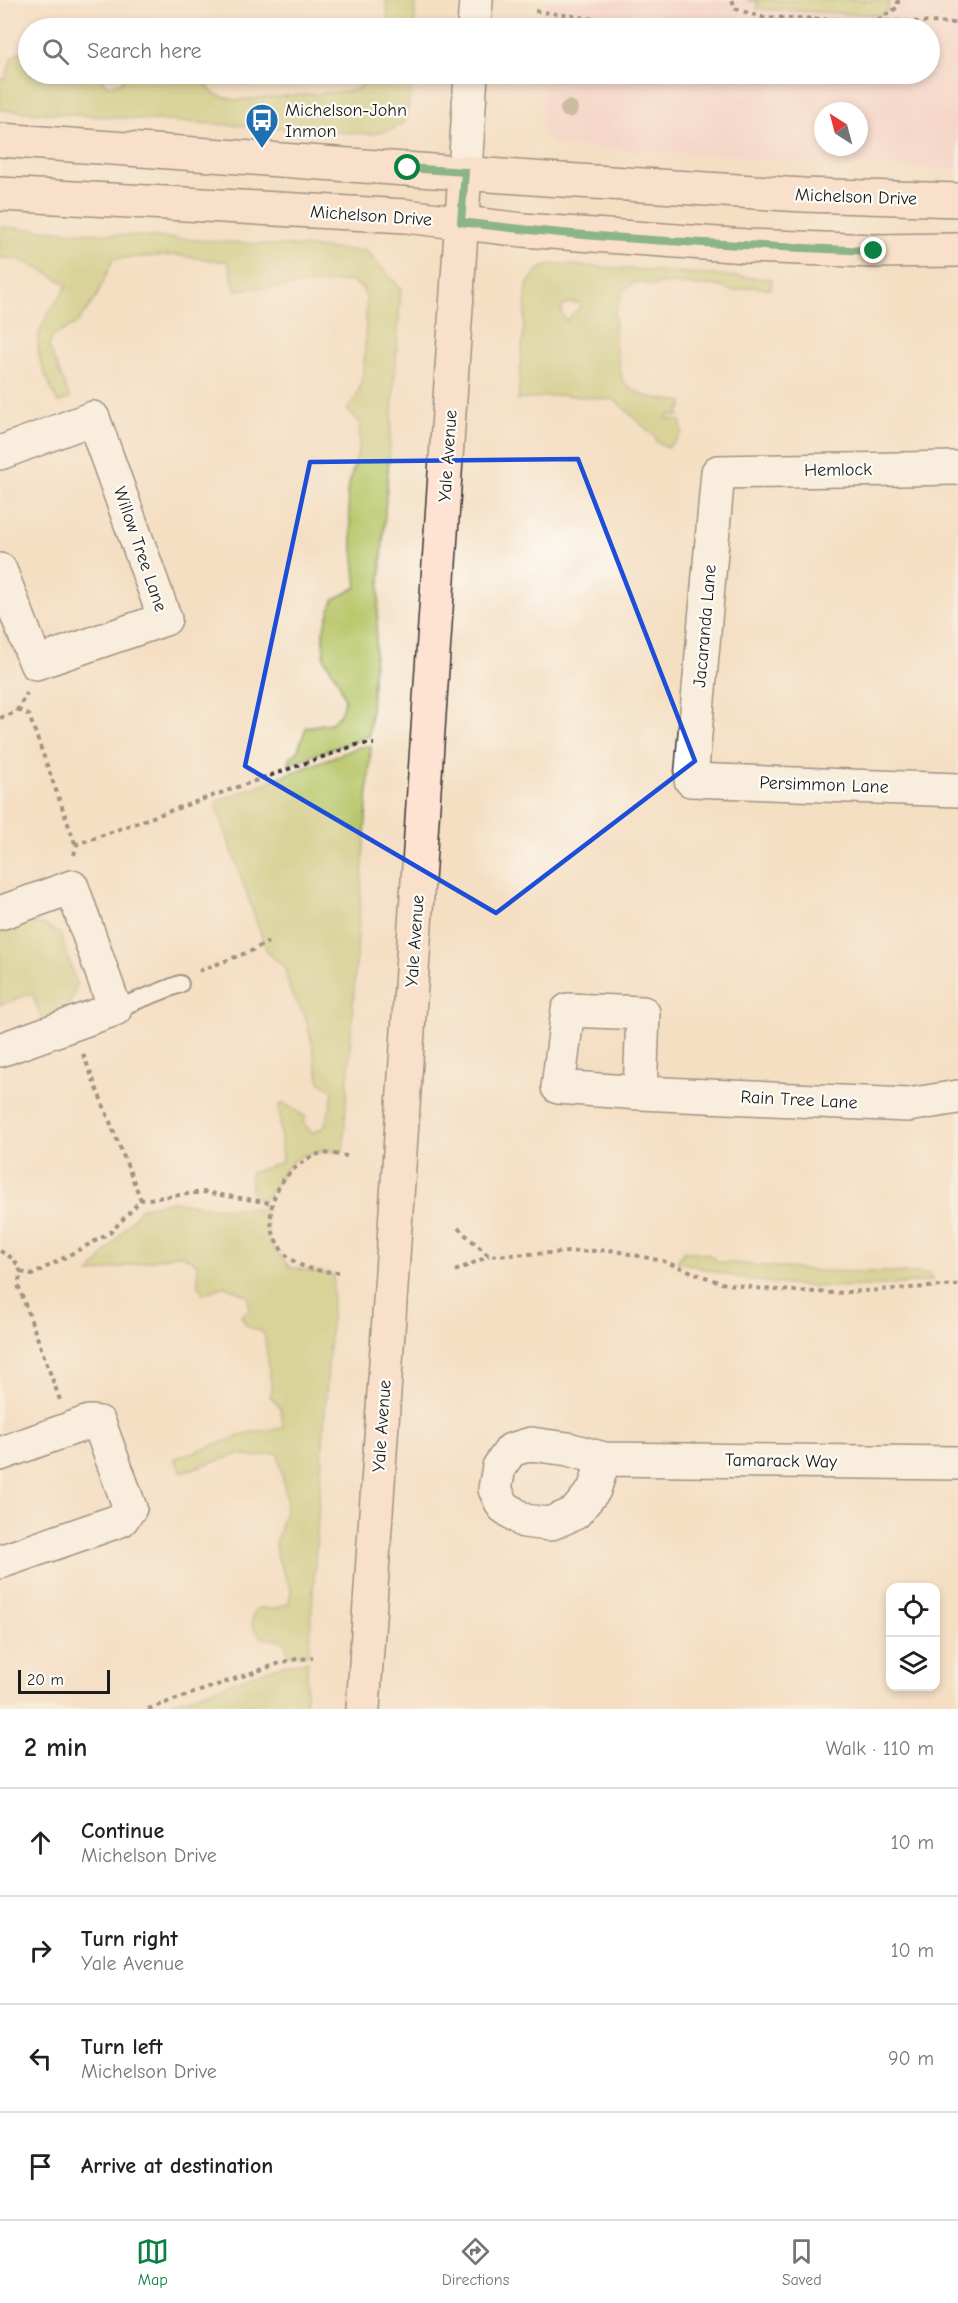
<!DOCTYPE html>
<html lang="en">
<head>
<meta charset="utf-8">
<style>
	body { margin:0; font-family:"Comic Neue",sans-serif; background:#f2f2f2; color:#202124 }
	.controls { position:absolute; right:18px; bottom:18px; display:grid; overflow:hidden; border-radius:12px; box-shadow:0 3px 9px #0003 }
	.controls button { width:54px; height:54px; display:grid; place-items:center; padding:0; border:0; border-bottom:2px solid #e0e0e0; background:#fff; color:#202124; font:30px sans-serif }
	.compass { position:absolute; left:814px; top:102px; width:54px; height:54px; border-radius:50%; background:#fff; box-shadow:0 3px 9px #0003; rotate:324deg }
	.scale { position:absolute; left:18px; bottom:15px; width:92px; box-sizing:border-box; padding-left:6px; border:3px solid #1c1c1c; border-top:0; font-size:16px; line-height:21px; white-space:nowrap; color:#1c1c1c; -webkit-text-stroke:4px #fdfcf7; paint-order:stroke }
	.stop { position:absolute; width:18px; height:18px; margin:-14px; border:4px solid #0b8043; border-radius:50%; background:#fff }
	.stop.end { background:#0b8043; border-color:#fff; box-shadow:0 2px 6px #0008 }
	.list { margin:0; padding:0; list-style:none }
	h2 { display:flex; justify-content:space-between; align-items:center; height:78px; margin:0; padding:0 24px; font-size:26px }
	h2 small { font-size:20px; font-weight:400; color:#757577 }
	.list li { display:grid; grid-template-columns:39px 1fr auto; gap:18px; align-items:center; box-sizing:border-box; height:108px; padding:0 24px; border-top:2px solid #e0e0e0 }
	.list b { display:block; font-size:22px; white-space:nowrap }
	.list p { margin:0; font-size:20px; white-space:nowrap; color:#757577 }
	.list em { font-size:20px; font-style:normal; color:#757577 }
	.icon { flex:none; width:33px; height:33px; fill:none; stroke:currentColor; stroke-width:2; stroke-linecap:round; stroke-linejoin:round }
	.map { position:relative; flex:none; width:958px; height:1709px; overflow:hidden }
	.search { position:absolute; background:#fff; box-shadow:0 3px 9px #0003; left:18px; right:18px; top:18px; height:66px; display:flex; align-items:center; gap:15px; box-sizing:border-box; padding:0 21px; border-radius:33px; color:#757577; font-size:22px }
	.sheet { height:510px; background:#fff }
	nav { display:flex; justify-content:space-around; align-items:center; box-sizing:border-box; height:84px; border-top:2px solid #e0e0e0; background:#fff; font-size:16px; color:#757577 }
	nav a { display:grid; justify-items:center; gap:3px }
	nav .on { color:#0b8043 }
	.map>svg:first-child { display:block }
	.built { fill:#f7cfd3; fill-rule:evenodd }
	.green { fill:#b8c669; stroke:#6a7142; stroke-width:1.5; fill-rule:evenodd }
	.lines { fill:none; stroke-linecap:round; stroke-linejoin:round }
	.lane-casing { stroke:#3c3935; stroke-width:20 }
	.street-casing { stroke:#3c3935; stroke-width:36 }
	.secondary-casing { stroke:#3c3935; stroke-width:36 }
	.path { stroke:#3c3935; stroke-width:4; stroke-dasharray:4.5 4.5; stroke-linecap:butt }
	.lane { stroke:#fff; stroke-width:16 }
	.street { stroke:#fff; stroke-width:33 }
	.secondary { stroke:#fee3d2; stroke-width:33 }
	.tree { fill:#9b9576 }
	.route { stroke:#0b8043; stroke-width:8 }
	.marked { fill:none; stroke:#1d4ed8; stroke-width:4.5; stroke-linejoin:round }
	.labels { text-anchor:middle; dominant-baseline:central; stroke-width:4.5; stroke-linejoin:round; paint-order:stroke }
	.poi-label { font-size:18px; fill:#1c1c1c; stroke:#fdfcf7; text-anchor:start }
	.street-label { font-size:18px; fill:#1c1c1c; stroke:#fdfcf7 }
</style>
</head>
<body>
<div class="map">
<svg width="958" height="1709" viewBox="0 0 958 1709">
	<rect width="100%" height="100%" fill="#fdfcf7"/>
	<filter id="ink" filterUnits="userSpaceOnUse"><feTurbulence type="fractalNoise" baseFrequency=".0167" numOctaves="2"/><feDisplacementMap in="SourceGraphic" scale="12" xChannelSelector="R" yChannelSelector="G"/><feConvolveMatrix kernelMatrix="1 2 1 2 8 2 1 2 1" color-interpolation-filters="sRGB"/></filter>
	<filter id="wash" filterUnits="userSpaceOnUse"><feTurbulence type="fractalNoise" baseFrequency=".008" numOctaves="4" result="noise"/><feDisplacementMap in="SourceGraphic" scale="24" xChannelSelector="R" yChannelSelector="G"/><feGaussianBlur stdDeviation="1.35" result="paint"/><feColorMatrix in="noise" values="0 0 0 0 0 0 0 0 0 0 0 0 0 0 0 0 0 1.4 0 .05"/><feComposite in="paint" operator="in"/></filter>
	<g filter="url(#wash)">
		<rect width="100%" height="100%" fill="#f4dfc3"/>
		<!-- built -->
		<path class="built" d="M549,0H958V170L554,146L541,130L544,74H930V28H547ZM823,111H859V147H823Z"/>
		<!-- green -->
		<path class="green" d="M386,0H416L414,28H389Z
			M745,0H889L888,11L879,15L757,9L758,2Z
			M27,48L28,49V74H58L66,82L96,74L108,86L120,83L128,74H198L214,94L235,100L353,91L380,74H412L411,96L404,122L391,130L371,134L0,110V78L5,79L12,57Z
			M0,227L366,251L401,289L369,736L289,764L290,757L297,753L306,727L331,723L340,715L345,699L338,680L324,658L323,632L333,600L357,587L347,492L359,448L360,422L347,410C371,386 363,331 367,298L362,288L351,281L235,290L228,262L174,255L113,259L97,296L77,323L52,337L49,347L70,398L58,403C48,379 30,352 42,326C48,312 59,299 67,285C48,273 23,256 0,258Z
			M557,264L772,279L771,289L752,287L734,291L713,285L697,286L671,283L652,286L640,282L633,283L624,290L615,312V345L622,380L631,389L648,397L683,402L682,409H679V416L668,415L666,418L681,421L682,433L668,448L656,442L655,437L615,400L561,395L518,400L527,286C535,271 540,266 557,264ZM569,303H580L581,306L566,321L562,314V306Z
			M371,746L343,1151C288,1151 295,1159 265,1199L252,1198L250,1173L282,1162L279,1105L284,1103L306,1117L303,1122L312,1133L324,1127L331,1106L333,1091L320,1082L306,1017L290,991L285,968L267,952L215,802L359,747Z
			M28,922L42,924L60,934L76,982L74,996L64,1011L41,1018L32,993L0,1005V932Z
			M172,1201L211,1207L265,1209L269,1241L289,1267L334,1275L309,1654L289,1655L284,1641L262,1638L252,1625L254,1611L259,1608L276,1609L289,1603L291,1590L276,1554V1542L287,1502L278,1453L253,1457L239,1454L182,1472L174,1459L252,1432L283,1428L281,1408L270,1396L272,1390L264,1333L247,1326L241,1316L249,1310L248,1296L225,1286L203,1294L198,1285L197,1264L181,1254L89,1274L141,1208Z
			M685,1251L708,1254L719,1262L819,1271L927,1273L933,1281C880,1286 825,1290 771,1283C739,1279 708,1270 677,1261Z
			M308,1661L305,1709H163L162,1707L278,1666Z"/>
	</g>
	<g filter="url(#ink)">
		<g class="lines">
			<defs>
				<path id="lane" d="M115,1009L180,984"/>
				<path id="street" d="M474,28L476,0
					M465,172L471,74
					M0,453L93,418L165,619L36,663L0,570
					M958,468L718,472L691,780L958,790
					M0,913L72,887L115,1009L0,1050
					M640,1093L643,1013L568,1010L558,1087L640,1093L908,1105L958,1097
					M0,1454L89,1422L99,1423L130,1508L121,1520L0,1562
					M604,1459L594,1490L575,1513L549,1524L524,1521L503,1506L495,1489L499,1467L511,1450L531,1444L568,1449L604,1459L958,1463"/>
				<path id="secondary" d="M0,140L546,179L803,195L958,200
					M0,194L406,216L523,230L746,246L874,251L958,250
					M363,1709L465,172"/>
			</defs>
			<!-- lane casing -->
			<use href="#lane" class="lane-casing"/>
			<!-- street casing -->
			<use href="#street" class="street-casing"/>
			<!-- secondary casing -->
			<use href="#secondary" class="secondary-casing"/>
			<!-- path -->
			<path class="path" d="M732,0L736,9L761,17L958,23
				M535,11L595,19
				M876,28V21L898,7V0
				M18,710L29,715L76,846
				M0,718L16,712L27,693
				M74,855L77,844L359,744H374
				M199,971L251,951L268,942
				M83,1054L141,1200
				M458,1228L489,1256L610,1250L663,1261L721,1283L763,1289L833,1293L958,1285
				M0,1251L14,1259L21,1272L18,1285L60,1400
				M455,1271L489,1256
				M21,1272L32,1275L110,1233L141,1200L203,1192L271,1203
				M339,1272C326,1272 310,1270 298,1264C261,1242 264,1193 294,1169C301,1163 310,1156 319,1154C327,1152 338,1155 347,1156
				M148,1709L283,1662L297,1659L313,1658"/>
			<!-- lane -->
			<use href="#lane" class="lane"/>
			<!-- street -->
			<use href="#street" class="street"/>
			<!-- secondary -->
			<use href="#secondary" class="secondary"/>
		</g>
		<!-- trees -->
		<circle class="tree" cx="569" cy="109" r="9"/>
	</g>
	<g class="lines" filter="url(#ink)">
		<!-- route -->
		<path class="route" d="M408,168L465,172L461,222C598,240 736,245 874,251"/>
	</g>
	<!-- marked area -->
	<path d="M0 0H958V1709H0ZM578,459L695,761L496,913L245,766L310,462Z" fill="#f4dfc3" fill-opacity=".55" fill-rule="evenodd"/>
	<path class="marked" d="M578,459L695,761L496,913L245,766L310,462Z"/>
	<!-- icons -->
	<defs>
		<symbol id="bus-pin" viewBox="-11 -11 22 30"><path d="M0 17L-7.5 6A9.5 9.5 0 1 1 7.5 6Z" fill="#1f6fb2" stroke="#fdfcf7"/><path d="M-5-6H5V4H4V6H2V4H-2V6H-4V4H-5ZM-3.5-4V0h7V-4ZM-3.5 1.2v1.5H-2V1.2ZM2 1.2v1.5H3.5V1.2Z" fill="#fff"/></symbol>
	</defs>
	<g fill-rule="evenodd">
		<use href="#bus-pin" x="243" y="101" width="38" height="52"/>
	</g>
	<g class="labels">
		<!-- poi labels -->
		<g class="poi-label">
			<text x="285" y="110">Michelson-John<tspan x="285" dy="21">Inmon</tspan></text>
		</g>
		<!-- street labels -->
		<g class="street-label">
			<text transform="translate(856 197) rotate(2)">Michelson Drive</text>
			<text transform="translate(371 216) rotate(4)">Michelson Drive</text>
			<text transform="translate(448 456) rotate(-86)">Yale Avenue</text>
			<text transform="translate(838 470) rotate(-1)">Hemlock</text>
			<text transform="translate(140 549) rotate(71)">Willow Tree Lane</text>
			<text transform="translate(705 626) rotate(-85)">Jacaranda Lane</text>
			<text transform="translate(824 785) rotate(2)">Persimmon Lane</text>
			<text transform="translate(415 941) rotate(-86)">Yale Avenue</text>
			<text transform="translate(799 1100) rotate(3)">Rain Tree Lane</text>
			<text transform="translate(382 1426) rotate(-86)">Yale Avenue</text>
			<text transform="translate(781 1461) rotate(1)">Tamarack Way</text>
		</g>
	</g>
</svg>
<div class="controls">
<button><svg class="icon" aria-label="locate" viewBox="0 0 24 24"><circle cx="12" cy="12" r="6"/><path d="M12 2v4M12 18v4M2 12h4M18 12h4"/></svg></button>
<button><svg class="icon" aria-label="layers" viewBox="0 0 24 24"><path d="M12 4l9 5-9 5-9-5zM3 14l9 5 9-5"/></svg></button>
</div>
<svg class="compass" viewBox="-18 -18 36 36"><path d="M0-13l5 13h-10z" fill="#e53935"/><path d="M0 13l5-13h-10z" fill="#757577"/></svg>
<div class="scale">20 m</div>
<div class="stop" style="left:408px;top:168px"></div>
<div class="stop end" style="left:874px;top:251px"></div>
<div class="search"><svg class="icon" aria-label="search" viewBox="0 0 24 24"><circle cx="10" cy="10" r="6"/><path d="M15 15l6 6"/></svg>Search here</div>
</div>
<section class="sheet">
<h2>2 min<small>Walk · 110 m</small></h2>
<ul class="list">
<li><svg class="icon" aria-label="ahead" viewBox="0 0 24 24"><path d="M12 20V5M6 11l6-6 6 6"/></svg><div><b>Continue</b><p>Michelson Drive</p></div><em>10 m</em></li>
<li><svg class="icon" aria-label="right" viewBox="0 0 24 24"><path d="M7 20v-9h11M14 6l5 5-5 5"/></svg><div><b>Turn right</b><p>Yale Avenue</p></div><em>10 m</em></li>
<li><svg class="icon" aria-label="left" viewBox="0 0 24 24"><path d="M17 20v-9H6M10 6l-5 5 5 5"/></svg><div><b>Turn left</b><p>Michelson Drive</p></div><em>90 m</em></li>
<li><svg class="icon" aria-label="arrive" viewBox="0 0 24 24"><path d="M6 21V4h12l-3 4 3 4H6"/></svg><div><b>Arrive at destination</b></div></li>
</ul>
</section>
<nav>
<a class="on"><svg class="icon" aria-label="map" viewBox="0 0 24 24"><path d="M3 6l6-2 6 2 6-2v14l-6 2-6-2-6 2zM9 4v14M15 6v14"/></svg>Map</a>
<a><svg class="icon" aria-label="directions" viewBox="0 0 24 24"><path d="M12 3l9 9-9 9-9-9zM9 14v-3h6M13 9l2 2-2 2"/></svg>Directions</a>
<a><svg class="icon" aria-label="saved" viewBox="0 0 24 24"><path d="M7 4h10v16l-5-4-5 4z"/></svg>Saved</a>
</nav>
</body>
</html>
